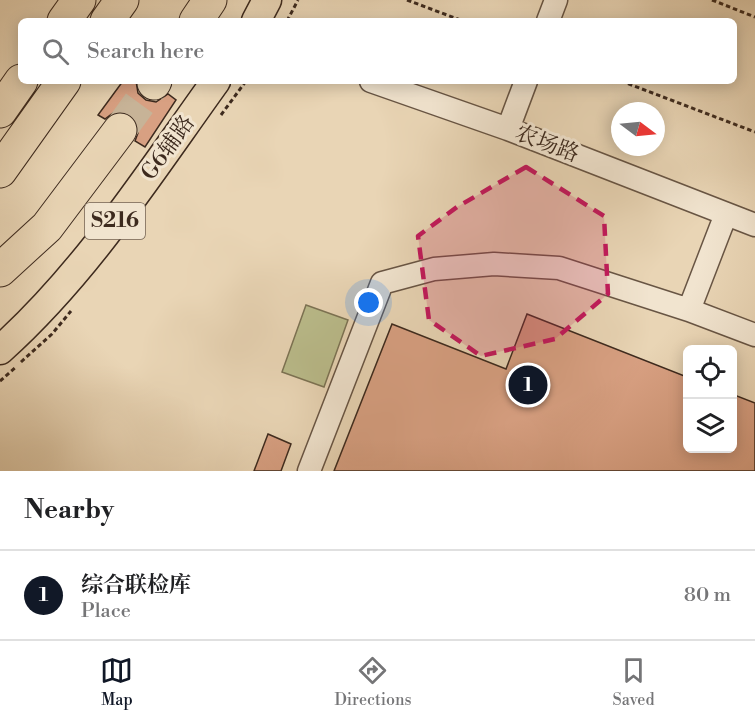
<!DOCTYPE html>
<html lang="en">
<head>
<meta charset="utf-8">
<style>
	body { margin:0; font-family:"Libre Bodoni","Noto Serif SC",serif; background:#f2f2f2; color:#202124 }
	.controls { position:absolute; right:18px; bottom:18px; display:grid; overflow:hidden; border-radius:9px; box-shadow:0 3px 15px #0003 }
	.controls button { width:54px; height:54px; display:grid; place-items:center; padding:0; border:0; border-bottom:2px solid #e0e0e0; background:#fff; color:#202124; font:30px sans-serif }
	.compass { position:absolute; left:611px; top:102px; width:54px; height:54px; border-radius:50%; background:#fff; box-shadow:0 3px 15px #0003; rotate:106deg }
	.you { position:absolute; left:369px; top:303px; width:21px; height:21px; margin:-15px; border:4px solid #fff; border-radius:50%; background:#1a73e8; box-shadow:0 0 0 9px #1a73e833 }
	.badge { display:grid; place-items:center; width:39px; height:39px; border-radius:50%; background:#111827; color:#fff; font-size:20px; font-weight:700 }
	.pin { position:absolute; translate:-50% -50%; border:3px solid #fff; box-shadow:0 2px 6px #0006 }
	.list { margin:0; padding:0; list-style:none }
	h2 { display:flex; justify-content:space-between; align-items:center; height:78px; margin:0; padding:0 24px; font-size:26px }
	h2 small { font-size:20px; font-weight:400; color:#757577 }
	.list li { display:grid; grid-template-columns:39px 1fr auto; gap:18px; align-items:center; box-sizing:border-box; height:90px; padding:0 24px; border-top:2px solid #e0e0e0 }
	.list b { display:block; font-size:22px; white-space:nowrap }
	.list p { margin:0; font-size:20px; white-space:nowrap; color:#757577 }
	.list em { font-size:20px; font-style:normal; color:#757577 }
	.icon { flex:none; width:33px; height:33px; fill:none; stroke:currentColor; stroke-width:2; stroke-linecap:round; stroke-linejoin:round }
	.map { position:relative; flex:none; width:755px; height:471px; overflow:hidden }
	.search { position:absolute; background:#fff; box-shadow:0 3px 15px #0003; left:18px; right:18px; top:18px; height:66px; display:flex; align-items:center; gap:15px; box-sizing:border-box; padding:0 21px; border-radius:9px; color:#757577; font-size:22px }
	.sheet { height:168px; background:#fff }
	nav { display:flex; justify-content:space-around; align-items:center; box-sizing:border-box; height:84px; border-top:2px solid #e0e0e0; background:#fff; font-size:16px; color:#757577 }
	nav a { display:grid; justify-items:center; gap:3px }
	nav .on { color:#111827 }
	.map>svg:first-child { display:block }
	.green { fill:#babc8b; stroke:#7c7354; stroke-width:1.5 }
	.building { fill:#d8a082; stroke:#3d2a1e; stroke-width:1.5 }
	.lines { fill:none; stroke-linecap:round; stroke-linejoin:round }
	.highway-tunnel { stroke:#c7b397; stroke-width:33; stroke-dasharray:33 16; stroke-linecap:butt }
	.minor-casing { stroke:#685544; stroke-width:25 }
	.major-casing { stroke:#3d2a1e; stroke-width:31 }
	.highway-casing { stroke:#3d2a1e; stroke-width:35 }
	.path { stroke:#3d2a1e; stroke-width:3; stroke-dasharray:4.5 3; stroke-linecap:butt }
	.minor { stroke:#f1e4cf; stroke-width:22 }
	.major { stroke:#e9d5b5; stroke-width:28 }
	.highway { stroke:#e9d5b5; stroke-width:33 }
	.marked { fill:#c2185b; fill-opacity:0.2; stroke:#c2185b; stroke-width:4.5; stroke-dasharray:12 8; stroke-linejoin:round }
	.labels { text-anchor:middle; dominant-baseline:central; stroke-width:6; stroke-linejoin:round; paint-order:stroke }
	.shield { fill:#f1e4cf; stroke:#736253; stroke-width:1.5 }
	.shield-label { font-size:21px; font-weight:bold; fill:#3d2a1e }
	.street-label { font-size:22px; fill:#3d2a1e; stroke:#f1e4cf }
</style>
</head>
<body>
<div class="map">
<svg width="755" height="471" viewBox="0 0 755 471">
	<rect width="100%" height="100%" fill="#e9d5b5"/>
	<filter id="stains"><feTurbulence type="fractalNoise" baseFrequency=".00333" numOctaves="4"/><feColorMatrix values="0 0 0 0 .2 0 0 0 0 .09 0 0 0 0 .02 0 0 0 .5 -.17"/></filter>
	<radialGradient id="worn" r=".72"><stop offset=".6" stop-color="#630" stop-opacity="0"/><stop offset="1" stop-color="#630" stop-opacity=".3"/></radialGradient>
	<!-- green -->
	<path class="green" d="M306,305L348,320L324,387L282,372Z"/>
	<!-- building -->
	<path class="building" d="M123,81H136L138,93L146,100L156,102L168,94L176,100L145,147L135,141L138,133L137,123L131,115L122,111L113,113L105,119L98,115Z
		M527,314L687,377V448H732V394L755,403V471H334L392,324L506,369Z
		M268,434L291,444L281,471H254Z"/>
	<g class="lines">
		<!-- highway-tunnel -->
		<path class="highway-tunnel" d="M120,130L154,83"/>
		<defs>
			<path id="minor" d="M548,21L556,0
				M371,81L508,129L755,225
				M508,129L526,81
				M689,310L726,214
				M309,471L382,283L434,269L494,264L559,268L689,310L755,335"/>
			<path id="major" d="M256,21L267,0
				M0,350C86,273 149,174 216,81"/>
			<path id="highway" d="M64,21L79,0
				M107,21L122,0
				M196,21L210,0
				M154,83L155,81
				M0,111L21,81
				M0,171L64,81
				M0,270L47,227L120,130"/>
		</defs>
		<!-- minor casing -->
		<use href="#minor" class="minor-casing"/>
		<!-- major casing -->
		<use href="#major" class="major-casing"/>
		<!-- highway casing -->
		<use href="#highway" class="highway-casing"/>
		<!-- path -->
		<path class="path" d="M407,0L463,21
			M712,0L755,17
			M287,21L298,0
			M621,81L755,132
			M221,115L246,81
			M21,362L52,334L71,311
			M0,381L16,367"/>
		<!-- minor -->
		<use href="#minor" class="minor"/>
		<!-- major -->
		<use href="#major" class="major"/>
		<!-- highway -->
		<use href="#highway" class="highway"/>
	</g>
	<!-- marked area -->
	<path class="marked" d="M526,167L604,216L608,294L555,339L481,356L429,320L418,236L457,207Z"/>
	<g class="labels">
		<!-- shield labels -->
		<rect class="shield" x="85" y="203" width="60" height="36" rx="4.5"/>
		<g class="shield-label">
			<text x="115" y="221">S216</text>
		</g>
		<!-- street labels -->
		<g class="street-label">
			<text transform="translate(547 144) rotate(21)">农场路</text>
			<text transform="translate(168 148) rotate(-54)">G6辅路</text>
		</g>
	</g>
	<rect width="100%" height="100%" filter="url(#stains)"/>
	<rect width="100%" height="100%" fill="url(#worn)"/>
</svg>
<div class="controls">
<button><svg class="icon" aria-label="locate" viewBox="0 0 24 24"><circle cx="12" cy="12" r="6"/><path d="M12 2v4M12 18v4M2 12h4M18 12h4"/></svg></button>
<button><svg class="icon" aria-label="layers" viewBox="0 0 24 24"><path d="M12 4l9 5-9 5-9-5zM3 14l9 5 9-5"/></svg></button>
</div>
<svg class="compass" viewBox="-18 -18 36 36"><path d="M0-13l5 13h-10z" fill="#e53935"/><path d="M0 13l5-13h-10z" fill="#757577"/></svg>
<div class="you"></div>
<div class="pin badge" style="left:528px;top:385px">1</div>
<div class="search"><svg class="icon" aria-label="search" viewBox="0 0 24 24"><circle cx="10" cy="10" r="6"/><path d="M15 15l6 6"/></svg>Search here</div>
</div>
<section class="sheet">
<h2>Nearby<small></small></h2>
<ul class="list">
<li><span class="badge">1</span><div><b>综合联检库</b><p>Place</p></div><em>80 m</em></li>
</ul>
</section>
<nav>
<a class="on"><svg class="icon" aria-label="map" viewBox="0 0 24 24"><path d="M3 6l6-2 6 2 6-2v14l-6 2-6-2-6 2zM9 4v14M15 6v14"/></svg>Map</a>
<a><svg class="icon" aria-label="directions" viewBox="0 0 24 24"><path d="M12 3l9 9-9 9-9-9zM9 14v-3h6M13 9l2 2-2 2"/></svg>Directions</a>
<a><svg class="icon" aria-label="saved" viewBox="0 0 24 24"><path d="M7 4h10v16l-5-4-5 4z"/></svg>Saved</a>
</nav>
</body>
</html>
